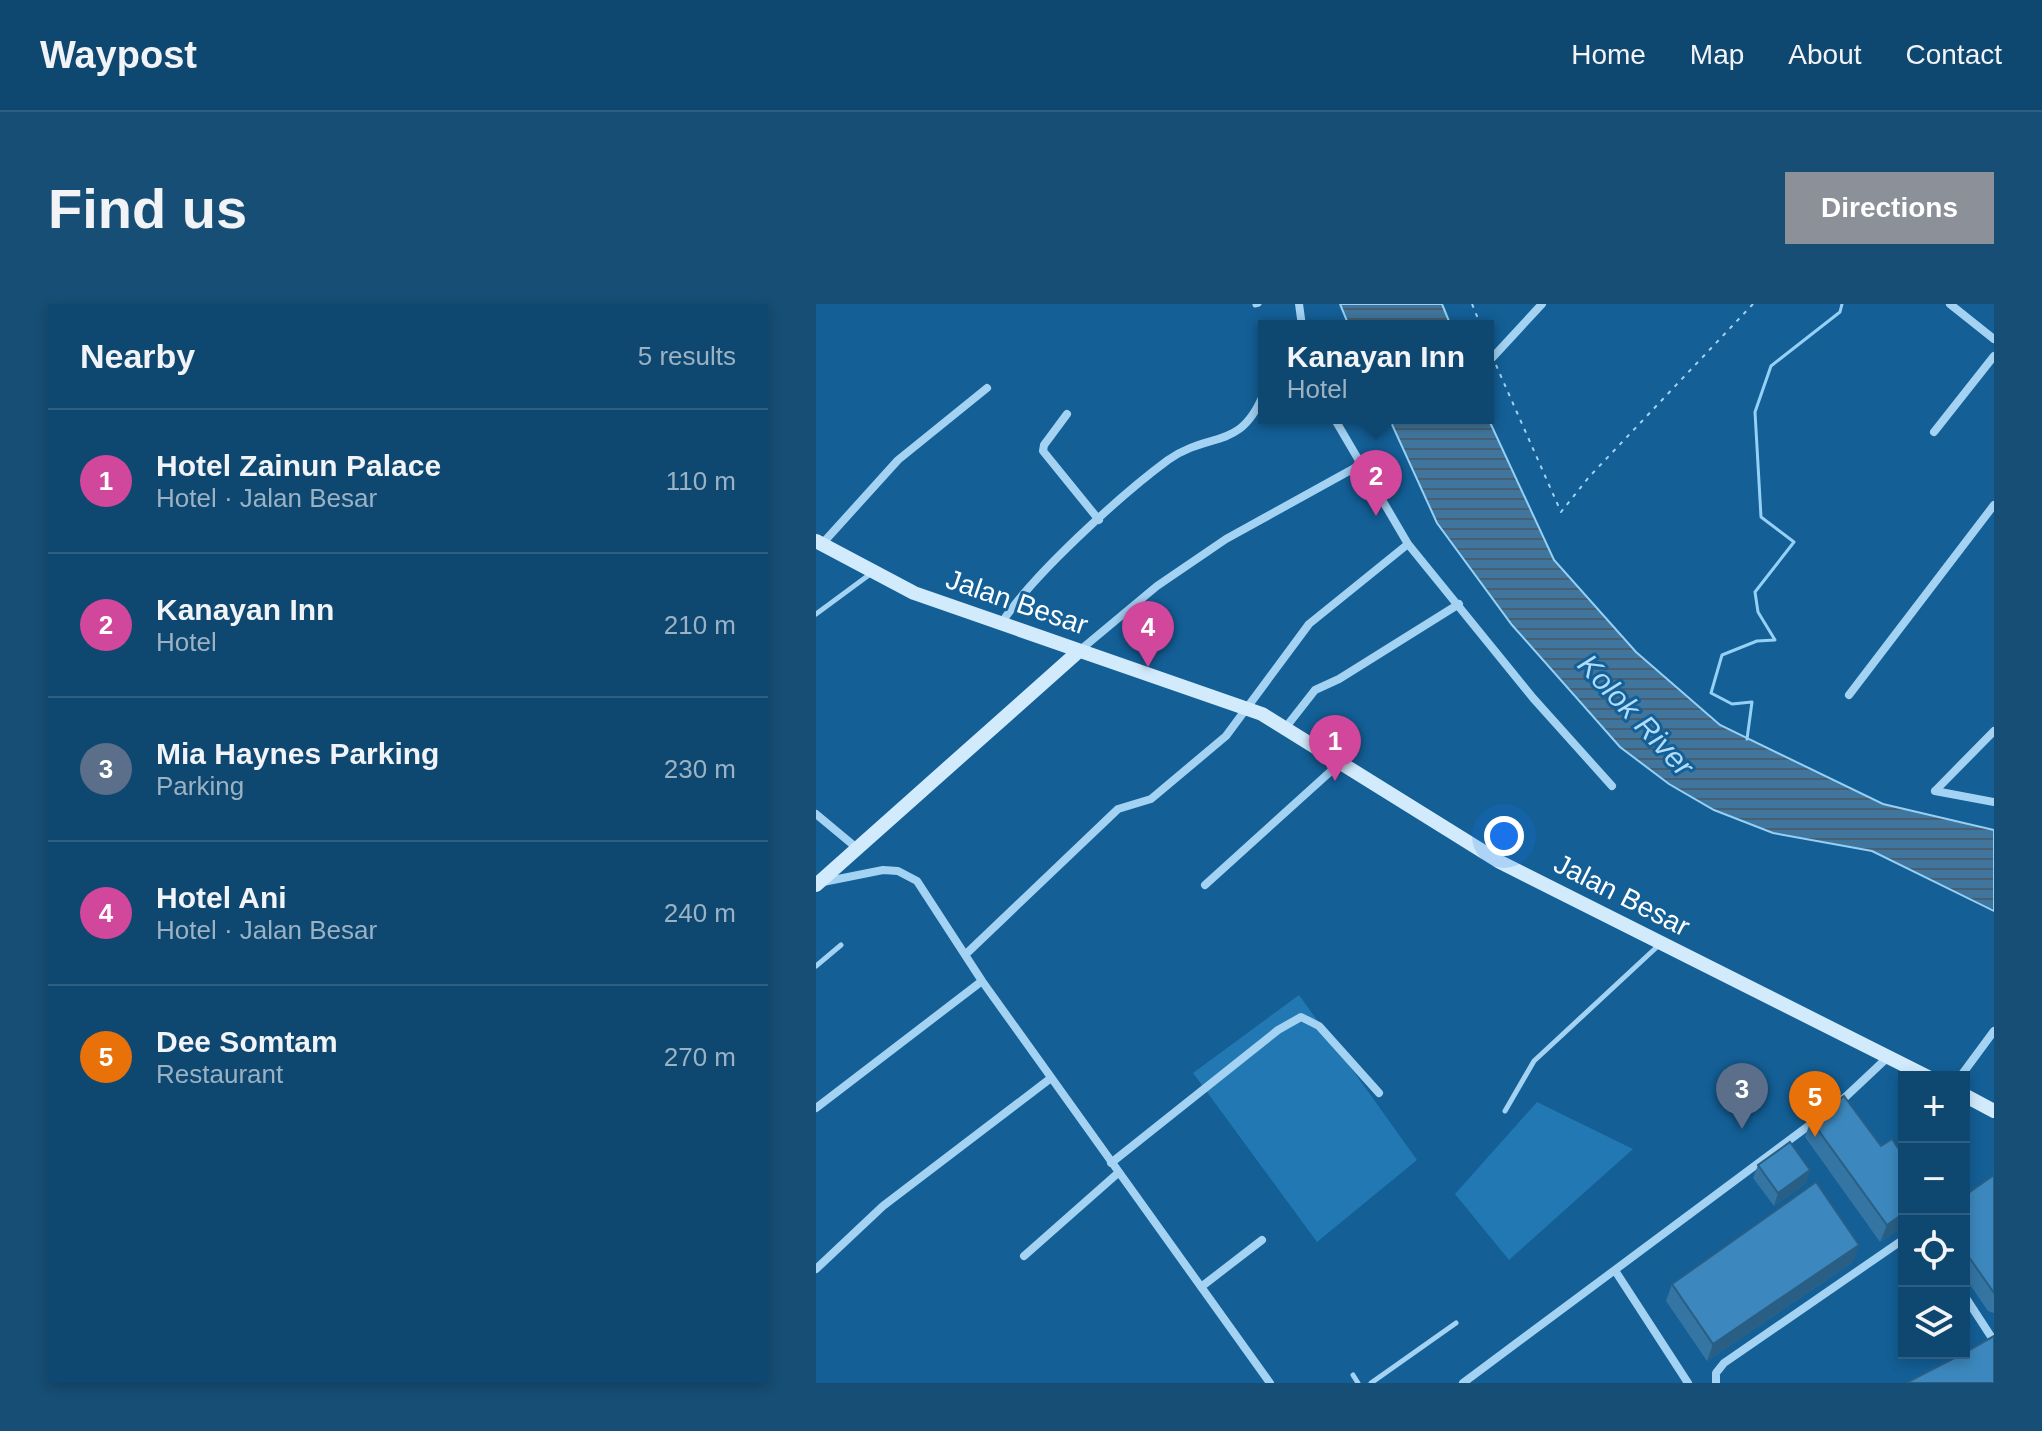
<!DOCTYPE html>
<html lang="en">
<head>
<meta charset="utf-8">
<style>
	body { margin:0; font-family:Helvetica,sans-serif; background:#174e75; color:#f1f3f6 }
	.controls { position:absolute; right:24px; bottom:24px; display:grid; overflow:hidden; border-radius:0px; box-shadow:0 4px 12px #0003 }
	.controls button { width:72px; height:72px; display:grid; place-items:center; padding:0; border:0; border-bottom:2px solid #2e5f83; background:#0e4770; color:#f1f3f6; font:40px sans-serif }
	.you { position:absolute; left:688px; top:532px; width:28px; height:28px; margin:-20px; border:6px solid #fff; border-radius:50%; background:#1a73e8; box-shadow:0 0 0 12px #1a73e833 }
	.badge { display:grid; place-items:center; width:52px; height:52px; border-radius:50%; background:#8c9099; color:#fff; font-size:26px; font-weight:700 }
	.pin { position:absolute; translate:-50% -66px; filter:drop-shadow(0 2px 4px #0008) }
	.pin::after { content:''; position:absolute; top:42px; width:28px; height:24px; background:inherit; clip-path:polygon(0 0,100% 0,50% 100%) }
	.popup { position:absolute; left:442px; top:16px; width:236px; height:104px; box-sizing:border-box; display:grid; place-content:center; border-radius:0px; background:#0e4770; filter:drop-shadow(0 2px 6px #0005); font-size:26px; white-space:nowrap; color:#9bb2c3 }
	.popup b { font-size:30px; color:#f1f3f6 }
	.popup::after { content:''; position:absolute; left:50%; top:100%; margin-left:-16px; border:16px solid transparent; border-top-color:#0e4770 }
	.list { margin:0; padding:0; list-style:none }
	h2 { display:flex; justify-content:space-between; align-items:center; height:104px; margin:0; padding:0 32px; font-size:34px }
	h2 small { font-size:26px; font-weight:400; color:#9bb2c3 }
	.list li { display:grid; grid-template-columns:52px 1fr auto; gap:24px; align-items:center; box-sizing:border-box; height:144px; padding:0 32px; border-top:2px solid #2e5f83 }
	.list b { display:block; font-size:30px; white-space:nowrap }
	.list p { margin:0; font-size:26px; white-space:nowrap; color:#9bb2c3 }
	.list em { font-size:26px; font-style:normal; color:#9bb2c3 }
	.icon { flex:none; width:44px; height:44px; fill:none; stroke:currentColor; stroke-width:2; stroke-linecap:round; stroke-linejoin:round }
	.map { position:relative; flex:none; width:1178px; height:1079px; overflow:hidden; border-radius:0px }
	header { display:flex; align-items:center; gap:48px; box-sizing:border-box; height:112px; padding:0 40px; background:#0e4770; border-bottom:2px solid #2e5f83 }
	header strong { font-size:38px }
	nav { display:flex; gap:44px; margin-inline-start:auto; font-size:28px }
	.intro { display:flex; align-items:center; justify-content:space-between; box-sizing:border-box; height:192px; padding:0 48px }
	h1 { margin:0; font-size:56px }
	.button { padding:20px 36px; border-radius:0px; background:#8c9099; color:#fff; font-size:28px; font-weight:700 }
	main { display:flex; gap:48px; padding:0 48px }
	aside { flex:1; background:#0e4770; border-radius:0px; box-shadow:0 4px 12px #0003 }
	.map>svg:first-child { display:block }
	.garden { fill:#2278b3 }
	.water { fill:url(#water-rules); stroke:#95d0f6; stroke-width:2 }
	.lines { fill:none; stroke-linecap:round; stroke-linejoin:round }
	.stream { stroke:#95d0f6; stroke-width:3 }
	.path { stroke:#a3d2f3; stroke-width:2; stroke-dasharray:4 6; stroke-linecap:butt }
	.lane { stroke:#a3d2f3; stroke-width:5 }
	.street { stroke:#a3d2f3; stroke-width:8 }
	.secondary { stroke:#d2ebfc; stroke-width:14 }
	.wall { fill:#3475a3 }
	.shaded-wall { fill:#2a5f85 }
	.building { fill:#3c88be; stroke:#2a5f85; stroke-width:2 }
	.labels { text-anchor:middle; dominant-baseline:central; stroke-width:6; stroke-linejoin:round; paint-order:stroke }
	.street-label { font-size:28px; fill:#fff; stroke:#135f96 }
	.water-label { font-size:30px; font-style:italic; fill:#b0dcf9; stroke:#135f96 }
</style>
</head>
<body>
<header>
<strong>Waypost</strong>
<nav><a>Home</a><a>Map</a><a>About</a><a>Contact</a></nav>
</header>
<div class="intro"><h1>Find us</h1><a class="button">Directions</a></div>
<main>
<aside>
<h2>Nearby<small>5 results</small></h2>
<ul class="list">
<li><span class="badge" style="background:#d1479c">1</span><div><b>Hotel Zainun Palace</b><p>Hotel · Jalan Besar</p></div><em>110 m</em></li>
<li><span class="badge" style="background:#d1479c">2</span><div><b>Kanayan Inn</b><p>Hotel</p></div><em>210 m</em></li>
<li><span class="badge" style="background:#5c6f8a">3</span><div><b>Mia Haynes Parking</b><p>Parking</p></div><em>230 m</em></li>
<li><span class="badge" style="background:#d1479c">4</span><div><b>Hotel Ani</b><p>Hotel · Jalan Besar</p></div><em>240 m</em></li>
<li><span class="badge" style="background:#e8710a">5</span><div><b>Dee Somtam</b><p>Restaurant</p></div><em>270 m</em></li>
</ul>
</aside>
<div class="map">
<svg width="1178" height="1079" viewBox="0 0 1178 1079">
	<defs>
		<pattern id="water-rules" width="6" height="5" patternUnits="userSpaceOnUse" patternTransform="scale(2)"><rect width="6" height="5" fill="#40769d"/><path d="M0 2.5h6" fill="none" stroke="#475f70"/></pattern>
	</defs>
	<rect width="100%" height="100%" fill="#135f96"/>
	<!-- garden -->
	<path class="garden" d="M483,691L601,856L501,938L377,769Z
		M721,798L817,845L693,956L639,890Z"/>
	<!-- water -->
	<path class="water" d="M524,0H626L635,22H533Z
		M573,114H672L738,256L820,348L904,421L1067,500L1178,526V607L1056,547L957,529L898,506L853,480L804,443L696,321L621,219Z"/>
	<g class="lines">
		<!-- stream -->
		<path class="stream" d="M931,435L936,398L916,400L895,389L906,351L941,337L959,336L942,308L939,288L978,238L945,213L939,108L955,62L1024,8L1026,0"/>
		<!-- path -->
		<path class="path" d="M656,0L665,22
			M680,61L745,208L773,173L937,0"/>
		<!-- lane -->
		<path class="lane" d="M439,1L443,0
			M0,310L57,268
			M0,662L25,641
			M689,807L718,757L843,641
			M537,1071L542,1079
			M555,1079L640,1019"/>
		<!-- street -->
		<path class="street" d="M483,0L486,22
			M1134,0L1178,35
			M677,53L726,0
			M251,110L228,141L227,147L283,216
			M518,114L592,240L717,394L796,482
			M1118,128L1178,52
			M6,240L82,156L171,84
			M185,320C215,272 306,190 352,156C395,126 424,148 448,89
			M263,347L341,282L410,235L544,161
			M1033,391L1178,201
			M470,423L499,386L523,375L643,300
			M1119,487L1178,427
			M1119,487L1178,498
			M0,510L42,545
			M7,578L67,566L82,567L101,577L166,677L454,1079
			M389,581L525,458
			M150,650L302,505L335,495L410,432L493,320L592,240
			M1144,773L1178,727
			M1023,799L1072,753
			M0,804L166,677
			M295,859L462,726L485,713L503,722L563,789
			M208,952L302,869
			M0,965L67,902L235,774
			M800,968L872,1079
			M385,983L446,936
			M1148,991L1176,1034
			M647,1079L999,817
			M900,1079V1069L908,1059L1088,935"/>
		<!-- secondary -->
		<path class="secondary" d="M0,237L98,289L446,410L684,558L1112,773
			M0,581L263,347
			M1148,791L1178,807"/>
	</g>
	<!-- wall -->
	<path class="wall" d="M995,816L1088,922L1064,938L989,833Z
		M942,861L990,879L958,902L937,874Z
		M1178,871V1009L1172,1007L1148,972V892Z
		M1037,958L891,1057L850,997L856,980Z"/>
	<!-- shaded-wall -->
	<path class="shaded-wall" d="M994,866L990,879L958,902L962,889Z
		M1088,909V922L1064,938L1071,921Z
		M1043,941L1037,958L891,1057L897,1040Z"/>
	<!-- building -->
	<path class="building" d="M1028,792L1065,842L1076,835L1088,853V909L1071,921L995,816Z
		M974,838L994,866L962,889L942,861Z
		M1178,871V989L1148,946V892Z
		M1000,878L1043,941L897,1040L856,980Z
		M1178,1032V1079H1090L1148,1049Z"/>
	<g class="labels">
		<!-- street labels -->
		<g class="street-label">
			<text transform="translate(201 298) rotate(19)">Jalan Besar</text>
			<text transform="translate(806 591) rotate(27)">Jalan Besar</text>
		</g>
		<!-- water labels -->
		<g class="water-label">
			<text transform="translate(820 411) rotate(47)">Kolok River</text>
		</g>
	</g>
</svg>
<div class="controls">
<button>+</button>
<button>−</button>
<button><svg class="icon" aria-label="locate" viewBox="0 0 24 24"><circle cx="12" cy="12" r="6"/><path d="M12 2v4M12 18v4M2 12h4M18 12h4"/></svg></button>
<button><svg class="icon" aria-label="layers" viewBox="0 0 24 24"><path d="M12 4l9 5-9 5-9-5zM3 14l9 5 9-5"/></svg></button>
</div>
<div class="you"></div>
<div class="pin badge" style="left:519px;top:477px;background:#d1479c">1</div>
<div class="pin badge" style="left:560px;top:212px;background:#d1479c">2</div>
<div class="popup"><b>Kanayan Inn</b>Hotel</div>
<div class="pin badge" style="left:926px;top:825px;background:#5c6f8a">3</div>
<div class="pin badge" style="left:332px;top:363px;background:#d1479c">4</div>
<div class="pin badge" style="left:999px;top:833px;background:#e8710a">5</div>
</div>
</main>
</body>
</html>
